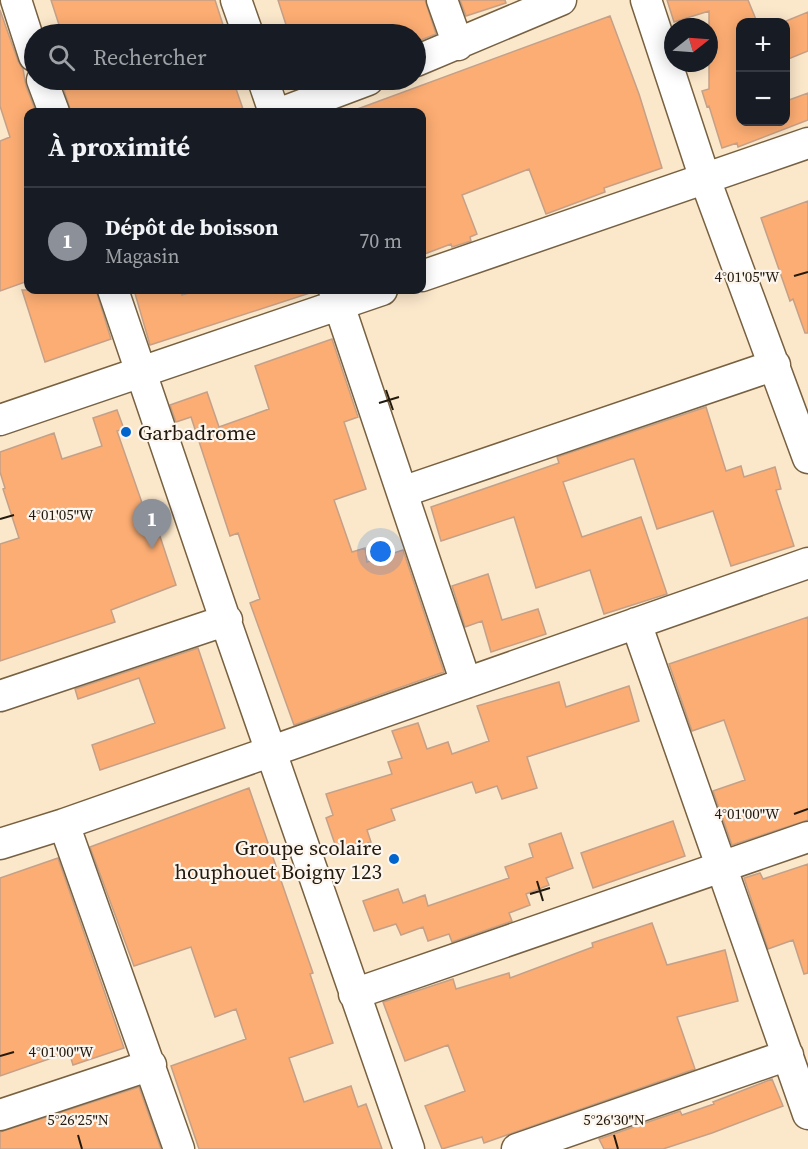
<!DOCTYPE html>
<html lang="fr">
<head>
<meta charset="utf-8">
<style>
	body { margin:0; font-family:"Source Serif 4",serif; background:#20242c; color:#f1f3f6 }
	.controls { position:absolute; right:18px; top:18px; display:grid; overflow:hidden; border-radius:12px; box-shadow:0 3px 15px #0003 }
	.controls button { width:54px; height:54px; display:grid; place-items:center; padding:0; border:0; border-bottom:2px solid #363941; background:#171b24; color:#f1f3f6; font:30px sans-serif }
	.compass { position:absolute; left:664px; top:18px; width:54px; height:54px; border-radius:50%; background:#171b24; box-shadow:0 3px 15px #0003; rotate:73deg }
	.you { position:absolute; left:381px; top:552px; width:21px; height:21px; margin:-15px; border:4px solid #fff; border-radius:50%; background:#1a73e8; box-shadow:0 0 0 9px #1a73e833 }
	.badge { display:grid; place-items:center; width:39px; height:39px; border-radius:50%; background:#8c9099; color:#fff; font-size:20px; font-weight:700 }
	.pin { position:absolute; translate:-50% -50px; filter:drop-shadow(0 2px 3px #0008) }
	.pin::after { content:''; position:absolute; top:32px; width:21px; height:18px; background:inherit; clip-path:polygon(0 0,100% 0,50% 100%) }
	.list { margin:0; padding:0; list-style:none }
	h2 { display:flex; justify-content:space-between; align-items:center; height:78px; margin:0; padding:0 24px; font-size:26px }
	h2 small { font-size:20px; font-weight:400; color:#9ea1a6 }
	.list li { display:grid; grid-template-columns:39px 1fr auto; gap:18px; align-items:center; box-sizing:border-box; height:108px; padding:0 24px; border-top:2px solid #363941 }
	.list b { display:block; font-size:22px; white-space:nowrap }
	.list p { margin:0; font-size:20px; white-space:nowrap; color:#9ea1a6 }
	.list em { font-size:20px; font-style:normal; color:#9ea1a6 }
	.icon { flex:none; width:33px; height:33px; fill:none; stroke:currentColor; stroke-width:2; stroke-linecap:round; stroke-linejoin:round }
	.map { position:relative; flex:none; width:808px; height:1149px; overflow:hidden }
	.search { position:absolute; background:#171b24; box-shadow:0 3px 15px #0003; left:24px; top:24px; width:402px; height:66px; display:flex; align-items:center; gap:15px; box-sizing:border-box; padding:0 21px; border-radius:33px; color:#9ea1a6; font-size:22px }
	.panel { position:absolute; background:#171b24; box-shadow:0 3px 15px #0003; left:24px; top:108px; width:402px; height:186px; border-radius:12px }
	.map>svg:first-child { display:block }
	.building { fill:#fcad73; stroke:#c4a088; stroke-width:1.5 }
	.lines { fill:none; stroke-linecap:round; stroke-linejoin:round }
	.minor-casing { stroke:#776141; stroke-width:33 }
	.minor { stroke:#fff; stroke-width:30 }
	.ticks { fill:none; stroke:#231a0d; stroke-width:2 }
	.poi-dot { fill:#0265ce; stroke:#fcf6ef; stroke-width:2 }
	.labels { text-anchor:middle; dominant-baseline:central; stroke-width:4.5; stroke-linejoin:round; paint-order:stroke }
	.poi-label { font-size:21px; fill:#231a0d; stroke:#fcf6ef; text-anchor:start }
	.ticks-label { font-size:15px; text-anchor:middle; fill:#231a0d; stroke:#fcf6ef; stroke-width:4.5; stroke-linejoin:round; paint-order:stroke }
</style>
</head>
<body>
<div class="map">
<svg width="808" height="1149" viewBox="0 0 808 1149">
	<rect width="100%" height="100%" fill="#fbe7ca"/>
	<!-- building -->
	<path class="building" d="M51,0H215L226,34H62Z
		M278,0H425L436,34L416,42V34H289Z
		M460,0H505L506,3L466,16Z
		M667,0H748L757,22H741V122H786V101L808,93V120L738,147L737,143L722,148L709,106L707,107L702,91L709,89V11L674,22Z
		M0,10L18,61L23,69L26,86L36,112H28V281L0,291V141L10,137L0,106Z
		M808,12V51L786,60V21Z
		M610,16L639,94L662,168L604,188L605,192L546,214L529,169L462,195L477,234L470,237L471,241L452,247L451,244L422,255V112L352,111Z
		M67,80H233L244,112H71L64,90L70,88Z
		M808,201V333H805L793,299L790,301L761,218Z
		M22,290H96L111,339L45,362Z
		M134,290H180L182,295L199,290H310V293L150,345Z
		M332,339L358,417L344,422L366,489L334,500L352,552L365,548L367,562L403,550L444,672L294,725L250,603L260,599L238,533L230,536L191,417L176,422L170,405L207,392L219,427L269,409L255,366Z
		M706,407L726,471L741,466L744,477L775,467L781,489L776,490L794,546L731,566L713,511L657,529L634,459H631L563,482L582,537L641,517L667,594L604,614L590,570L536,588L514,517L441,541L431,507L559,463L557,457Z
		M117,410L124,429L117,431L148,520L154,518L176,585L111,610L115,622L0,661V544L19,538L3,489L5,488L0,472V452L54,433L62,459L102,446L93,418Z
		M488,574L502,620L538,609L546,634L491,652L482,621L465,627L452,586Z
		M808,617V820L732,845L713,791L745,780L724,720L692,731L669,664Z
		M198,648L225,728L100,770L92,745L155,723L139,678L78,699L75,689Z
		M559,682L566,707L629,686L639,721L527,757L537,788L502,799L497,786L476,793L472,782L391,809L395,820L367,830L371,842L338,853L326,818L333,815L326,794L392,774L388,762L402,758L392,731L418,723L427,749L448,742L452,754L489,741L477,706Z
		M249,788L313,973L310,974L333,1043L289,1058L304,1102L351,1086L358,1107L366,1104L382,1149H199L171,1066L246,1039L236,1009L215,1017L191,947L134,966L90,847Z
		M673,821L685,856L593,888L581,853Z
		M561,833L573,868L546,878L549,885L526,894L530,905L509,913L512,921L452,942L449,934L428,941L423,927L401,935L396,924L374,931L363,901L398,889L403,903L425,895L428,906L509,878L505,867L533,857L529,844Z
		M58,858L124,1048L73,1065L69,1052L0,1076V878Z
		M808,864V973L804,974L793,940L768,949L744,878L760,873L763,879Z
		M652,923L667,965L725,950L738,1001L677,1017L695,1069L484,1143L482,1137L442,1149L425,1106L465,1091L448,1045L405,1061L383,1002L453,979L456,989L509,973L510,978L593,947L592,943Z
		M772,1079L783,1106L712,1133L663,1149H604L599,1139L680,1111L682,1115L714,1104L713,1102Z
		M139,1087L161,1149H0V1132Z"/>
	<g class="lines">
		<defs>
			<path id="minor" d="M16,0L34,56
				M236,0L248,34
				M442,0L458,45
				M646,0L705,179L808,458
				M416,61L561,0
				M42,80L54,112
				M263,80L274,112
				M283,112L368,80
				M422,276L808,143
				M113,290C210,577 308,863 409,1149
				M334,290L466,683
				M0,420L382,290
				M402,492L775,365
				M636,623L808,1114
				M0,696L227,620
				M64,824L179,1149
				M0,844L64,824L808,563
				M354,994L808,837
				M0,1115L151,1065
				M517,1149L788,1055"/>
		</defs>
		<!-- minor casing -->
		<use href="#minor" class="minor-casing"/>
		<!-- minor -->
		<use href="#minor" class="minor"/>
	</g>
	<!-- ticks -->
	<path class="ticks" d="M794,276L808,272M386,390L393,410M379,403L399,397M0,519L14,515M794,814L808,809M537,881L543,901M530,894L550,888M0,1056L14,1052M78,1135L82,1149M614,1135L618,1149"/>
	<!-- markers -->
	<g class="poi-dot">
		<circle cx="126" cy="432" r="6"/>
		<circle cx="394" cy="859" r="6"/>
	</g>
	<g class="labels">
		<!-- poi labels -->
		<g class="poi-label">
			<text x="138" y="432">Garbadrome</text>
			<text x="382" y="847" text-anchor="end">Groupe scolaire<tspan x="382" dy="24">houphouet Boigny 123</tspan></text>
		</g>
	</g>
	<g class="ticks-label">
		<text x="747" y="282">4°01'05"W</text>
		<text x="61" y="520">4°01'05"W</text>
		<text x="747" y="819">4°01'00"W</text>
		<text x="61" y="1057">4°01'00"W</text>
		<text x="78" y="1125">5°26'25"N</text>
		<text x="614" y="1125">5°26'30"N</text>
	</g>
</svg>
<div class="controls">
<button>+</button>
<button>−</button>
</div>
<svg class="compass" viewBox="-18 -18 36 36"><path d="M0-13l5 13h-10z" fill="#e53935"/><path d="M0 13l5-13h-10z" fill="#9ea1a6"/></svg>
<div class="you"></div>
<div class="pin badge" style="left:152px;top:549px">1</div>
<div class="search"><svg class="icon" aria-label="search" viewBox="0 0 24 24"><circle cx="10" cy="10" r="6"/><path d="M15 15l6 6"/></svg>Rechercher</div>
<section class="panel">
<h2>À proximité<small></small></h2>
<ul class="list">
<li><span class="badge">1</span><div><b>Dépôt de boisson</b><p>Magasin</p></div><em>70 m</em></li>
</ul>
</section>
</div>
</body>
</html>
